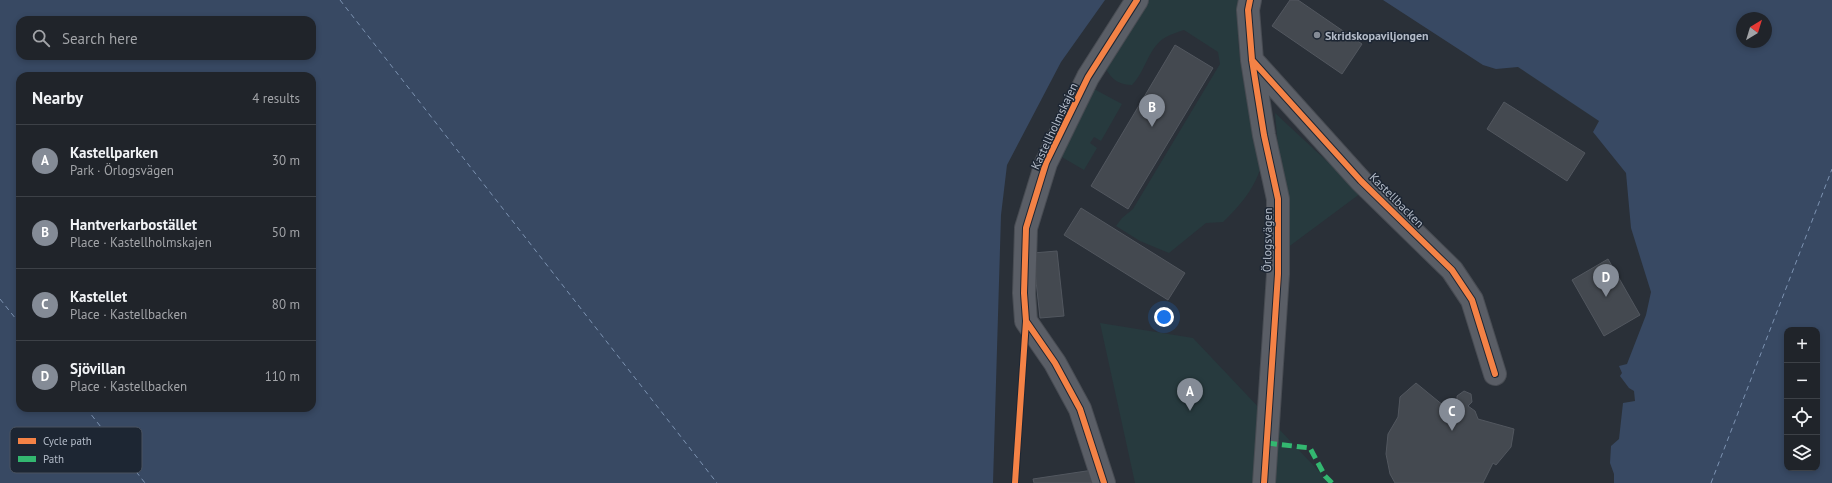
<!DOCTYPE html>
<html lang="en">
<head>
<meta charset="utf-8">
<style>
	body { margin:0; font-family:"PT Sans",sans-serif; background:#2d3036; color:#f1f3f6 }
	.controls { position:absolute; right:12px; bottom:12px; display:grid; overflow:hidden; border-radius:8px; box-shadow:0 2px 6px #0003 }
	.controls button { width:36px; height:36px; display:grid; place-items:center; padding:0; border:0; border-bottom:1px solid #3d4147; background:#20242a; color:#f1f3f6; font:20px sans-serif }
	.compass { position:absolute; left:1736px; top:12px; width:36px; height:36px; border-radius:50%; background:#20242a; box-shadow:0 2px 6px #0003; rotate:38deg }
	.you { position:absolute; left:1164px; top:317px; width:14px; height:14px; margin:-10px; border:3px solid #fff; border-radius:50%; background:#1a73e8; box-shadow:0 0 0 6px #1a73e833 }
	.badge { display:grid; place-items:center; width:26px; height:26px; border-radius:50%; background:#848b96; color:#fff; font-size:13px; font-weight:700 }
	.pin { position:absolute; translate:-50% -33px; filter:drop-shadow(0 1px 2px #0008) }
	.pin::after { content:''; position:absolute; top:21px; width:14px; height:12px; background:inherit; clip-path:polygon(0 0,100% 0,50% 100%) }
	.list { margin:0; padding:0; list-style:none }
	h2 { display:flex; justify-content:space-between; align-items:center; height:52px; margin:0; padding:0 16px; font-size:17px }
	h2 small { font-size:13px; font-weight:400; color:#a2a4a8 }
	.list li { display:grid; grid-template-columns:26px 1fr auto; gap:12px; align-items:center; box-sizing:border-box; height:72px; padding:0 16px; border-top:1px solid #3d4147 }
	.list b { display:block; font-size:15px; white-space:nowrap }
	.list p { margin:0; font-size:13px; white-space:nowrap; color:#a2a4a8 }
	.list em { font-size:13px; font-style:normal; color:#a2a4a8 }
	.icon { flex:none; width:22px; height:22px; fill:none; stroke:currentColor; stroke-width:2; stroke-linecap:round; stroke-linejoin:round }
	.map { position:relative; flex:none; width:1832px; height:483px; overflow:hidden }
	.search { position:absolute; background:#20242a; box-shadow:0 2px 6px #0003; left:16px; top:16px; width:300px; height:44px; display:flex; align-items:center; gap:10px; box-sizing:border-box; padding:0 14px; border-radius:12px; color:#a2a4a8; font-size:15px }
	.panel { position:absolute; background:#20242a; box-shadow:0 2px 6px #0003; left:16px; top:72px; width:300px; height:340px; border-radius:12px }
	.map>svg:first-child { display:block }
	.green { fill:#273a3e }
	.water { fill:#384963; fill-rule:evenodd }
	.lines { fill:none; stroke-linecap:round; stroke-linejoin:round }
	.ferry { stroke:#7c92b1; stroke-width:1; stroke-dasharray:5 4; stroke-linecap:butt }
	.building { fill:#444950; stroke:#52575f }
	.minor-casing { stroke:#484c53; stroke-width:24 }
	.minor { stroke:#5a5e66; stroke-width:22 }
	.quiet { stroke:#33b770; stroke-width:5; stroke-dasharray:10 5; stroke-linecap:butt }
	.cycleway-casing { stroke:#1d2633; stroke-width:8 }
	.cycleway { stroke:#f48246; stroke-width:6 }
	.poi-dot { fill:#848b96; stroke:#1d2633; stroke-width:1.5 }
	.labels { text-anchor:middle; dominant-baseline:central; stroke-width:3; stroke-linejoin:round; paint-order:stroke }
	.poi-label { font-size:12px; font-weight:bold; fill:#b4bcc9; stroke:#1d2633; text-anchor:start }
	.street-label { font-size:12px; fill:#b4bcc9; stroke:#1d2633 }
	.key { fill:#1d2633; stroke:#4a5360; stroke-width:1 }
	.key-label { font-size:11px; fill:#b4bcc9 }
</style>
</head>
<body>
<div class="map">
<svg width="1832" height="483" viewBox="0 0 1832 483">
	<rect width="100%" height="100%" fill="#2a3038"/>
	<!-- green -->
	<path class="green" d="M1149,0H1239C1236,26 1239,62 1245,88C1248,101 1264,152 1262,162C1257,186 1240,206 1223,222L1206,223L1169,253L1140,241L1116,226L1122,218L1133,209L1220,64L1218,52L1184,30C1178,32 1171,34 1166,37C1148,47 1146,71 1132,85C1120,85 1112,80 1106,69Z
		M1094,89L1122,104L1101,141L1094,137L1090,143L1097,148L1084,170L1060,156Z
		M1275,113L1361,193L1287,248Z
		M1100,323L1193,338L1330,483H1135Z"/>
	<!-- water -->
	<path class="water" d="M0,0H1105L1061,62L1007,165L1001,215L993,483H0ZM20,20H312V56H20ZM20,76H312V408H20Z
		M1383,0H1832V483H1614V474L1610,463L1611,446L1619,439L1623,403L1635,401L1634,391L1629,388L1620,376L1622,373L1619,366L1627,364L1646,315L1651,292L1631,228L1626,173L1593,132L1599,121L1518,67L1496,69L1483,65ZM1742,18H1766V42H1742ZM1787,330H1817V468H1787Z"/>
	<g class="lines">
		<!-- ferry -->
		<path class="ferry" d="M340,0L717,483
			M0,299L20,324
			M86,408L145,483
			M1711,483L1832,169"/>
	</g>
	<!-- building -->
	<path class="building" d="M1290,0H1298L1362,44L1342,74L1272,26Z
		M1175,45L1213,68L1128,209L1091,186Z
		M1504,102L1585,153L1567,181L1487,129Z
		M1081,208L1185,273L1168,300L1064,235Z
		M1057,251L1064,316L1040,318L1033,253Z
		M1608,259L1640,315L1604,336L1572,280Z
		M1416,383L1444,406L1452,403H1457V396L1464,391L1471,394L1472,402L1468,406L1475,411L1478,419L1514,429L1511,447L1496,465L1493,463L1483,483H1395L1390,474L1386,454L1388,434L1398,417L1400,397Z
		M1093,470L1095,483H1034L1033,479Z"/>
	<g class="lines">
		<defs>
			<path id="minor" d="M1250,0L1248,10L1252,60L1264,135L1278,199V274L1264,483
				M1252,60L1361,181L1452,270L1472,300L1495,374
				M1104,483L1080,409L1055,363L1026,321L1024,293L1026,228L1046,163L1088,77L1137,0"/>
		</defs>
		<!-- minor casing -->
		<use href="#minor" class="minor-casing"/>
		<!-- minor -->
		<use href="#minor" class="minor"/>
		<!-- quiet -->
		<path class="quiet" d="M1267,443L1310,448L1325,476L1332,483"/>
		<defs>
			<path id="cycleway" d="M1250,0L1248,10L1252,60L1264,135L1278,199V274L1264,483
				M1252,60L1361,181L1452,270L1472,300L1495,374
				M1015,483L1026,321
				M1104,483L1080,409L1055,363L1026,321L1024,293L1026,228L1046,163L1088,77L1137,0"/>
		</defs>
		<!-- cycleway casing -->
		<use href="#cycleway" class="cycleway-casing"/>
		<!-- cycleway -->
		<use href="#cycleway" class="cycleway"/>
	</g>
	<!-- markers -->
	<circle class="poi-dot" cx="1317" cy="35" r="4"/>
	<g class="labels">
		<!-- poi labels -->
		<g class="poi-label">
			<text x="1325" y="35">Skridskopaviljongen</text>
		</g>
		<!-- street labels -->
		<g class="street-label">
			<text transform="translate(1054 126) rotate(-65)">Kastellholmskajen</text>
			<text transform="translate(1397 200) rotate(45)">Kastellbacken</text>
			<text transform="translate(1267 240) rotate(-89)">Örlogsvägen</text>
		</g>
	</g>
	<!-- legend -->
	<rect x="10" y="427" width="132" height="46" rx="6" class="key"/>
	<rect x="18" y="438" width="18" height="6" fill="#f48246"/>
	<rect x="18" y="456" width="18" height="6" fill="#33b770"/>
	<g class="key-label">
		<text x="43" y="445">Cycle path</text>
		<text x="43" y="463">Path</text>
	</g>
</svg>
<div class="controls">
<button>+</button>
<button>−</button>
<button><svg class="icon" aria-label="locate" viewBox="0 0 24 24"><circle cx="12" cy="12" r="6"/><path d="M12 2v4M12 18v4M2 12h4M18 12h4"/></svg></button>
<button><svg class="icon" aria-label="layers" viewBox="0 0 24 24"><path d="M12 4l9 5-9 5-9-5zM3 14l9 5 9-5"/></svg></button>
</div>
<svg class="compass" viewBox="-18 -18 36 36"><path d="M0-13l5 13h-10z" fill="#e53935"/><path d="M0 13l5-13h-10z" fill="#a2a4a8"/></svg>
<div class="you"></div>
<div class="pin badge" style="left:1190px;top:411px">A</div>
<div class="pin badge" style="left:1152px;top:127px">B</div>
<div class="pin badge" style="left:1452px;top:431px">C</div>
<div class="pin badge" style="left:1606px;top:297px">D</div>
<div class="search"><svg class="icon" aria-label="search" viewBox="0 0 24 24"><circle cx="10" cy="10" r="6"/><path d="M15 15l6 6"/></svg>Search here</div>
<section class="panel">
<h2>Nearby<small>4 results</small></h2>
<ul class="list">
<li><span class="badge">A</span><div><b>Kastellparken</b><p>Park · Örlogsvägen</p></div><em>30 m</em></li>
<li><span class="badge">B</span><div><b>Hantverkarbostället</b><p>Place · Kastellholmskajen</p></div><em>50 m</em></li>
<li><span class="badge">C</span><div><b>Kastellet</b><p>Place · Kastellbacken</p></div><em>80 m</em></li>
<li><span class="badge">D</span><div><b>Sjövillan</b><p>Place · Kastellbacken</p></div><em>110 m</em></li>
</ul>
</section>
</div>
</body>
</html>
